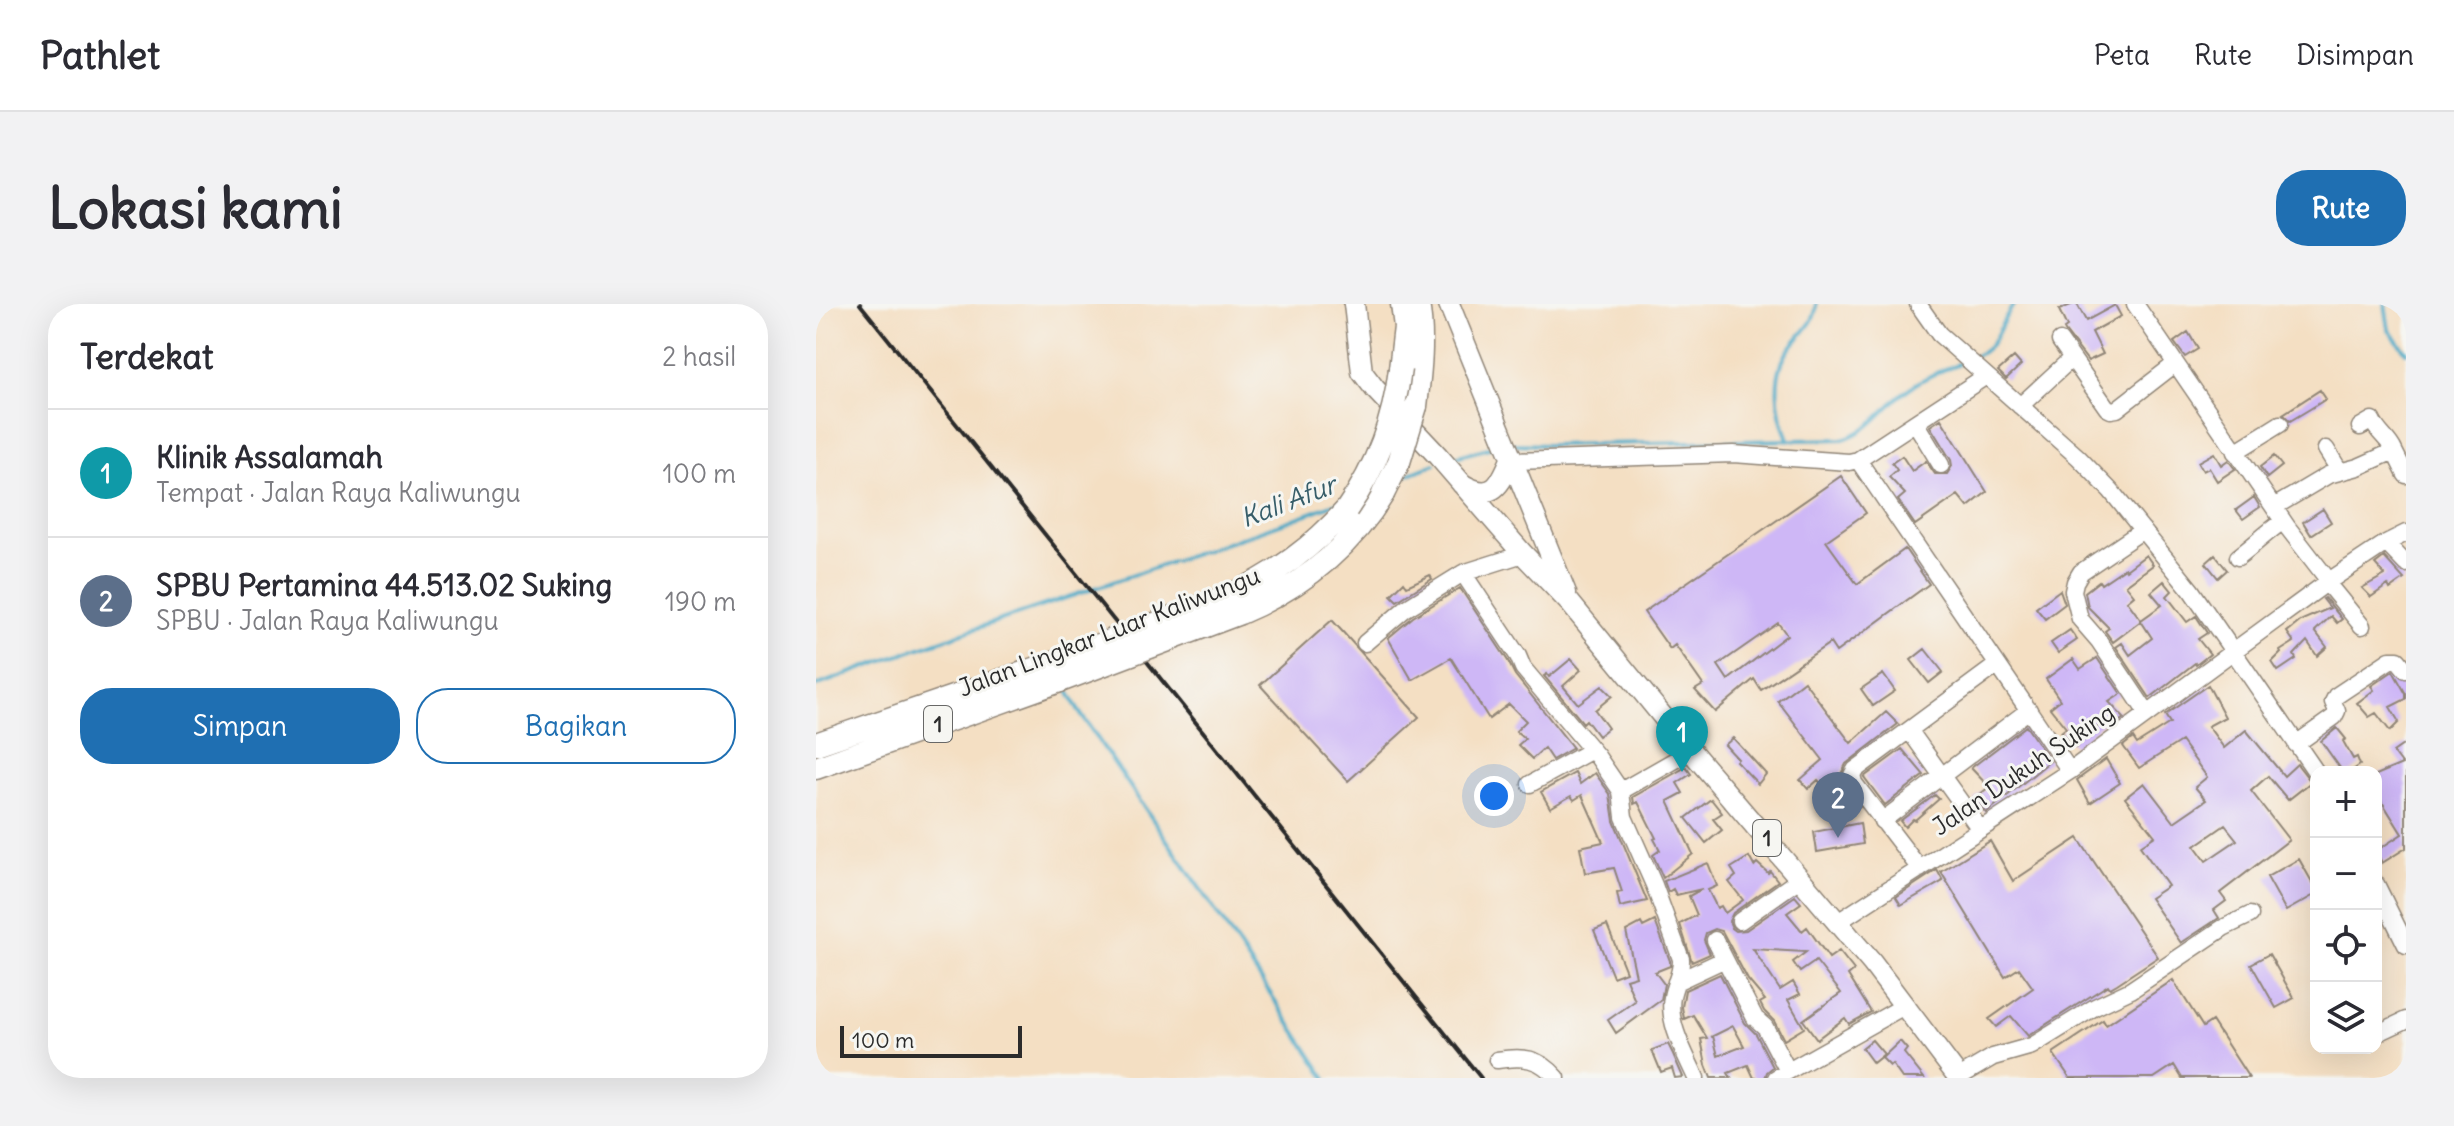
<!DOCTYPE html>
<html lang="id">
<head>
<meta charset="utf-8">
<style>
	body { margin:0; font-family:Delius,sans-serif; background:#f2f2f3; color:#2b2b33 }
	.controls { position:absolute; right:24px; bottom:24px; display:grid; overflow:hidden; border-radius:16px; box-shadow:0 8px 32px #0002 }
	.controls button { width:72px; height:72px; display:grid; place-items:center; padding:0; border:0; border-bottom:2px solid #e1e1e2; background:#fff; color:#2b2b33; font:40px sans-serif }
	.scale { position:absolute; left:24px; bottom:20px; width:182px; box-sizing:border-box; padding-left:8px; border:4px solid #2b2b2b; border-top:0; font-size:22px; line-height:28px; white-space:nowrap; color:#2b2b2b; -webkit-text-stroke:6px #f6f6f2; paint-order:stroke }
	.you { position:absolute; left:678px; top:492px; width:28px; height:28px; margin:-20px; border:6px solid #fff; border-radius:50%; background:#1a73e8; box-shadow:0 0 0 12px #1a73e833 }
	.badge { display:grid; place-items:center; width:52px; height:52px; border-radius:50%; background:#1f6fb2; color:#fff; font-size:26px; font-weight:700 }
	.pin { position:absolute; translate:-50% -66px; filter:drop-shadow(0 2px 4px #0008) }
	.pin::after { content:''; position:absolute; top:42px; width:28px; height:24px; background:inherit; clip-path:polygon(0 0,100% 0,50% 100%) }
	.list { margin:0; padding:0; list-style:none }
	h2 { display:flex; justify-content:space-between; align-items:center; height:104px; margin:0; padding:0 32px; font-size:34px }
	h2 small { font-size:26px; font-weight:400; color:#7c7c81 }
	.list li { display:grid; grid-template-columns:52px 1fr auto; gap:24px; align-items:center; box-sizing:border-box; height:128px; padding:0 32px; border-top:2px solid #e1e1e2 }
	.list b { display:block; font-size:30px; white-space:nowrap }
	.list p { margin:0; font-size:26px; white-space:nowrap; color:#7c7c81 }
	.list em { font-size:26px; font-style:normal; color:#7c7c81 }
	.actions { display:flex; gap:16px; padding:24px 32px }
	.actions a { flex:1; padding:18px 0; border:2px solid #1f6fb2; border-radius:32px; text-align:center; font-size:28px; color:#1f6fb2 }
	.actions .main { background:#1f6fb2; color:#fff }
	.icon { flex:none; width:44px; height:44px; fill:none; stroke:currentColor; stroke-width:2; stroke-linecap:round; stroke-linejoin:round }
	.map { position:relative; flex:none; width:1590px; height:774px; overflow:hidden; border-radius:32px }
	header { display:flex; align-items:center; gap:48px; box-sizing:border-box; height:112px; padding:0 40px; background:#fff; border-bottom:2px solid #e1e1e2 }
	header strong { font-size:38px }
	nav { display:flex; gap:44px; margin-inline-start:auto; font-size:28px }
	.intro { display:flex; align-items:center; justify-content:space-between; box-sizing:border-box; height:192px; padding:0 48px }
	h1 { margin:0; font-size:56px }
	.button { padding:20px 36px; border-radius:32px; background:#1f6fb2; color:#fff; font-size:28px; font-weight:700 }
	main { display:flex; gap:48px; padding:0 48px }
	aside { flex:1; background:#fff; border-radius:32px; box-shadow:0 8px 32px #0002 }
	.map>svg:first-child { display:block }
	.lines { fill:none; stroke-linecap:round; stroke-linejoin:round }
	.stream { stroke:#47a8c6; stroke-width:4 }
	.building { fill:#ceb7f6; fill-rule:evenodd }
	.minor-casing { stroke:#908577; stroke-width:19 }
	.major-casing { stroke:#908577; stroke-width:23 }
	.highway-casing { stroke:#908577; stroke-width:25 }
	.minor { stroke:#fff; stroke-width:16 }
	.major { stroke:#fff; stroke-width:20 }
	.highway { stroke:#fff; stroke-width:22 }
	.rail { stroke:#2b2b2b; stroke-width:4 }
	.highway-bridge-casing { stroke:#908577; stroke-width:25; stroke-linecap:butt }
	.highway-bridge { stroke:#fff; stroke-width:22 }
	.labels { text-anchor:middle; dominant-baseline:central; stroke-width:6; stroke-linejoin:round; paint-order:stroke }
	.shield { fill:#f6f6f2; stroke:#686867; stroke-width:2 }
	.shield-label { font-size:22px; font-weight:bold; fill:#2b2b2b }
	.street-label { font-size:24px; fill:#2b2b2b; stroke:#f6f6f2 }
	.water-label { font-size:26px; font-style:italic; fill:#365d69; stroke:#f6f6f2 }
</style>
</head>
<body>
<header>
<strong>Pathlet</strong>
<nav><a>Peta</a><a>Rute</a><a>Disimpan</a></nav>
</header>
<div class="intro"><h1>Lokasi kami</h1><a class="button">Rute</a></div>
<main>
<aside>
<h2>Terdekat<small>2 hasil</small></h2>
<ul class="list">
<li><span class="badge" style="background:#0f9aa8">1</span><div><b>Klinik Assalamah</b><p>Tempat · Jalan Raya Kaliwungu</p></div><em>100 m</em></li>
<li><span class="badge" style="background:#5c6f8a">2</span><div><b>SPBU Pertamina 44.513.02 Suking</b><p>SPBU · Jalan Raya Kaliwungu</p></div><em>190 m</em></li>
</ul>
<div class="actions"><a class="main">Simpan</a><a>Bagikan</a></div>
</aside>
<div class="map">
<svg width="1590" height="774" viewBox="0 0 1590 774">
	<rect width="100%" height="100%" fill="#f6f6f2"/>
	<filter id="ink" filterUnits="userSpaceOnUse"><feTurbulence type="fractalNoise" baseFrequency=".0125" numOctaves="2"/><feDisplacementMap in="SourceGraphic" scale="16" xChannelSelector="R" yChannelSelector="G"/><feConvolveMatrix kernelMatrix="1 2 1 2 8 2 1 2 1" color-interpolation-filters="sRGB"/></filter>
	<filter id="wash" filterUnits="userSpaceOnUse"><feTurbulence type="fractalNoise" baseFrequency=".006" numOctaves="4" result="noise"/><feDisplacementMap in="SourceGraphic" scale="32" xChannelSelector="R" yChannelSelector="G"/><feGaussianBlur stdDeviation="1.8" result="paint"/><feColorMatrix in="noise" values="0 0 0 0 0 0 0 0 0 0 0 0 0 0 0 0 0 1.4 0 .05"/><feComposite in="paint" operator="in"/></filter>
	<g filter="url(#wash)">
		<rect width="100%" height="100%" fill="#f4dfc3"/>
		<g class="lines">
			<!-- stream -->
			<path class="stream" d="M1569,0L1573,26L1590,48
				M1155,54C1186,41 1179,22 1199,0
				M972,135C960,107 955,68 975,43C985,29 1001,18 1000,0
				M697,140L734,141L1027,135C1058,125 1067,104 1091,86C1108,73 1127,66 1147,58
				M635,154L684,141
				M586,173L619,160
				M0,382C174,315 352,264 526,197
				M250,383L262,406L423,642L510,774"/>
		</g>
		<g id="blocks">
			<!-- building -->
			<path class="building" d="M1257,0H1261L1270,17L1299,1L1305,12L1276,28L1287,50L1272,57L1249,27L1248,25L1251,23L1243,6Z
				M1372,28L1382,45L1369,53L1358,38Z
				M1198,53L1205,61L1190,75L1182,67Z
				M1504,86L1510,95L1494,105L1474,117L1467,110Z
				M1125,115L1171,188L1152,203L1142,191L1099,221L1082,196L1089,190L1073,173L1081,166L1076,159L1086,152L1096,167L1110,157L1119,170H1131L1136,162L1135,156L1114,122Z
				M1398,149L1405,161L1412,156L1419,165L1401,177L1393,164L1387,167L1382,158Z
				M1458,152L1466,162L1451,174L1444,163Z
				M1025,172L1050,209L1010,237L1041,280L1089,245L1113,280L1020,348L1014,339L945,386L938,375L899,408L879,386L887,381L859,341L854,345L828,308ZM962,319L971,331L912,376L902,361Z
				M1438,193L1444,203L1427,215L1420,206Z
				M1507,205L1515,218L1495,231L1487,218Z
				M1330,251L1337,261L1310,281L1318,291L1311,297L1325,316L1346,301L1335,288L1348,277L1356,287L1351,292L1371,318L1380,312L1391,329L1382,335L1394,350L1380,361L1379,359L1334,394L1300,343L1306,339L1314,351L1336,334L1325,317L1297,338L1289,327L1293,324L1272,303L1269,288L1283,277L1285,280L1309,264L1310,266Z
				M1399,251L1411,266L1402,274L1390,259Z
				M1568,253L1588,275L1574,285L1572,281L1555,293L1546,284L1569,271L1559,260Z
				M614,271L616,275L581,297L575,291L588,278L591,282Z
				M644,284L692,357L699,371L757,444L736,456L728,444L716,455L702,441L709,435L700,427L710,417L693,400L673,415L635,354L596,376L572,334L597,313Z
				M1244,286L1249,300L1229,315L1220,304Z
				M1509,294L1526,315L1521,319L1515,312L1499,327L1511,343L1501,352L1491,337L1478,351L1480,355L1462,367L1456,358L1465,349L1464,347L1478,338L1471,328L1486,316L1514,304L1507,295Z
				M516,316L603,413L532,477L444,381Z
				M1254,326L1261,336L1242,349L1235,339Z
				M1109,345L1127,368L1113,379L1095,356Z
				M1281,354L1305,390L1293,398L1308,414L1294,424L1288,417L1260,443L1245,428L1250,424L1234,404L1244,396L1230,375L1257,355L1264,365Z
				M755,355L765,366L747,382L762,400L786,382L796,392L779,406L792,424L782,432L770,416L767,419L728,372L731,370L733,373Z
				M1577,367L1590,390V395L1574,403L1583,418L1574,427L1560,409L1553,413L1541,399L1558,386L1555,382Z
				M1067,370L1079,387L1057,402L1045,385Z
				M988,377L1035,439L1070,408L1082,420L1030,460L1025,470L1029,486L1019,495L1002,476L992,485L984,476L1007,456L962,397Z
				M1392,381L1409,413L1392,422L1408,444L1430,426L1468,472L1481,460L1495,478L1472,496L1452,472L1435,487L1473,536L1404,589L1410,597L1398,606L1403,614L1365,639L1334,594L1352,582L1324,542L1339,532L1309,494L1328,479L1358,518L1390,496L1379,483L1391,473L1365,437L1323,464L1307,442L1317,434L1321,440L1354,419L1349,411ZM1409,521L1421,536L1390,557L1379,542Z
				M1210,422L1234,457L1170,509L1158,495L1173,483L1155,464Z
				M1521,424L1530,435L1527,437L1537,455L1541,453L1544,461L1534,468H1527L1505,437Z
				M917,434L950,470L942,480L920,457L922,455L909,441Z
				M1590,439V544L1566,559L1560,547L1586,530L1563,493L1560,495V471L1586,460L1577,448Z
				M1086,445L1108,471L1069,501L1048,473Z
				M1290,455L1304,479L1274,499L1261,476Z
				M870,463L875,470L861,479L867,489L852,497L877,550L847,574L837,551L844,546L838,535L840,534L822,498L818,500L817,493Z
				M759,469L764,480L779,469L794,490L798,517L831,597L804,603L801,589L806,588L798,564L769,569L764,543L787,538L766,491L758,496L755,492L734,504L725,488Z
				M1119,491L1123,495L1099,516L1097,515L1089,523L1084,517Z
				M895,495L906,509L897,515L906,526L890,539L870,514Z
				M1044,519L1047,540L1001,548L998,528Z
				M1262,534L1342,653L1301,680L1294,684L1292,681L1212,732L1195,712L1180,723L1173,715L1217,684L1203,664L1189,673L1125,568L1174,537L1197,577Z
				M933,553L938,562L941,559L952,569L954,567L962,577L917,609L913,617L916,624L920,627L930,626L979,592L985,599L971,609L986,627L991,623L1013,654L1023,647L1038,666L1032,671L1055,708L1033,720L1029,714L1001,735L987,716L1025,689L1000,657L984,668L977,658L990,648L937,645L964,686L977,678L984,690L972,696L988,724L968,736L958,717L948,707L944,699L949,696L932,676L906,627L899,625L890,629L888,636L894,650L876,658L864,620L881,611L873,592L886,585L860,591L857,585L852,588L848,577L892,559L901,582L892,586L901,604L905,602L909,609L927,596L913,578L920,572L915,564Z
				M1483,555L1500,585V590L1470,607L1451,573Z
				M1121,566L1127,577L1085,601L1080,593Z
				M839,617L854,657V662L839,668L848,680L845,696L800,729L792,716L819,697L810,675L820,672L810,627L825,619L827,623Z
				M791,621L810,668L797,673L778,626Z
				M1453,650L1478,694L1460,704L1435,660Z
				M904,670L929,719L940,730L957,763L951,768L949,774H938L932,761L912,769L915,774H895L890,761L885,735L891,734L877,711L868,715L866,703L869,686ZM917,722L928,742L902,752L897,732L895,733Z
				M1357,676L1387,723L1396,717L1433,774H1366L1358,761L1338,774H1254L1237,749L1287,716L1290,721Z
				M1056,736L1068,750L1057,759L1046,744Z
				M1084,737L1091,745L1088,749L1108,774H1086L1076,760L1074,762L1066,754Z
				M852,740L857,750L867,773L859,774L856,764L845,768L836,746Z"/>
		</g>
	</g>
	<g filter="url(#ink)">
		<use href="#blocks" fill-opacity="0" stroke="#908577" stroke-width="2"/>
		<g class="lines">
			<defs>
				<path id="minor" d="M1102,0L1123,30L1262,153L1295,187L1375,286L1500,468
					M1319,0L1472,224L1513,277
					M1244,37L1291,104L1295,106L1301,105L1359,60
					M1204,102L1256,54
					M1100,120L1125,161
					M1544,123L1556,116C1562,130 1573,135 1578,147
					M1510,145L1523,166
					M1419,148L1464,120
					M1042,156L1254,467
					M698,157L917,150L1033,158L1042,156L1170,72
					M1458,203L1512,171L1542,163L1578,147L1590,171
					M1327,226L1265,268L1259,278L1257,287L1264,315L1283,337L1331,409
					M1570,239L1590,260
					M707,250L647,269L702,352L707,364L781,452L805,487L808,513L838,581L865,655C866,669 858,680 856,693C851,719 870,751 880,774
					M1422,253C1438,241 1450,229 1467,217
					M1511,279L1546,322
					M549,339L589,305L647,269
					M1093,426L1164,525
					M1480,440L1518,413L1521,407L1517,398L1520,392L1574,356H1582L1590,366
					M714,480L776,446
					M805,487L875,447
					M1066,517L1213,406
					M1104,565L1038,479L1036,471L1039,466L1181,361
					M1560,580L1590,641
					M924,617L985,574
					M1022,618L1254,467L1513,277L1570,239L1590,229
					M899,636L939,714L949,723L972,767
					M860,678L907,656
					M1560,730L1590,716
					M681,756C707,752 723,753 741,774
					M1143,773L1177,753L1216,742L1279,703L1315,686L1407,624L1434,611
					M960,774L1088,702"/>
				<path id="major" d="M538,0L546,68L559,85L622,152L707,250L754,299L875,447L1056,659L1143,774
					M633,0L750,289
					M646,180C678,199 685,179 696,153"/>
				<path id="highway" d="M584,65L589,23L586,0
					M600,102C604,68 608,34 602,0
					M413,292C460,270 496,244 531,205
					M424,309C484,284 533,245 567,190
					M0,440L233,360
					M0,464L244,377"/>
			</defs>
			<!-- minor casing -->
			<use href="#minor" class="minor-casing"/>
			<!-- major casing -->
			<use href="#major" class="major-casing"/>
			<!-- highway casing -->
			<use href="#highway" class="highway-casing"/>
			<!-- minor -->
			<use href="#minor" class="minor"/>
			<!-- major -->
			<use href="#major" class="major"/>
			<!-- highway -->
			<use href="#highway" class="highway"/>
			<!-- rail -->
			<path class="rail" d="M44,0L665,774"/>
			<defs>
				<path id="highway-bridge" d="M567,190L583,158L600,102
					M531,205C561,162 578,117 584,65
					M233,360L413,292
					M244,377L424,309"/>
			</defs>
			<!-- highway-bridge casing -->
			<use href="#highway-bridge" class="highway-bridge-casing"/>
			<!-- highway-bridge -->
			<use href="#highway-bridge" class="highway-bridge"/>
		</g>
	</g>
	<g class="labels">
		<!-- shield labels -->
		<g class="shield">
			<rect x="108" y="402" width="28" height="36" rx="6"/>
			<rect x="937" y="516" width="28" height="36" rx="6"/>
		</g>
		<g class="shield-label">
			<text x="122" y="420">1</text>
			<text x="951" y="534">1</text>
		</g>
		<!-- street labels -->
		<g class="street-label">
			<text transform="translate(293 327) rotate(-21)">Jalan Lingkar Luar Kaliwungu</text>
			<text transform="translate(1207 465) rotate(-34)">Jalan Dukuh Suking</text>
		</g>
		<!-- water labels -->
		<g class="water-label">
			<text transform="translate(472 197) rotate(-21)">Kali Afur</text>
		</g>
	</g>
</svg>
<div class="controls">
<button>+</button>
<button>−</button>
<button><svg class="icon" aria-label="locate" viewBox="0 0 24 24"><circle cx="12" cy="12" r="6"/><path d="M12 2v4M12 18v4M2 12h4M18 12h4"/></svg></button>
<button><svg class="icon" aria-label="layers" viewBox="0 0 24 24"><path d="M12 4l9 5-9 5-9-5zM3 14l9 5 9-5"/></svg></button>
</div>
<div class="scale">100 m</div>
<div class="you"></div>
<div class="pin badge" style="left:866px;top:468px;background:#0f9aa8">1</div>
<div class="pin badge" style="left:1022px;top:534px;background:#5c6f8a">2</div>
</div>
</main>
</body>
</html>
